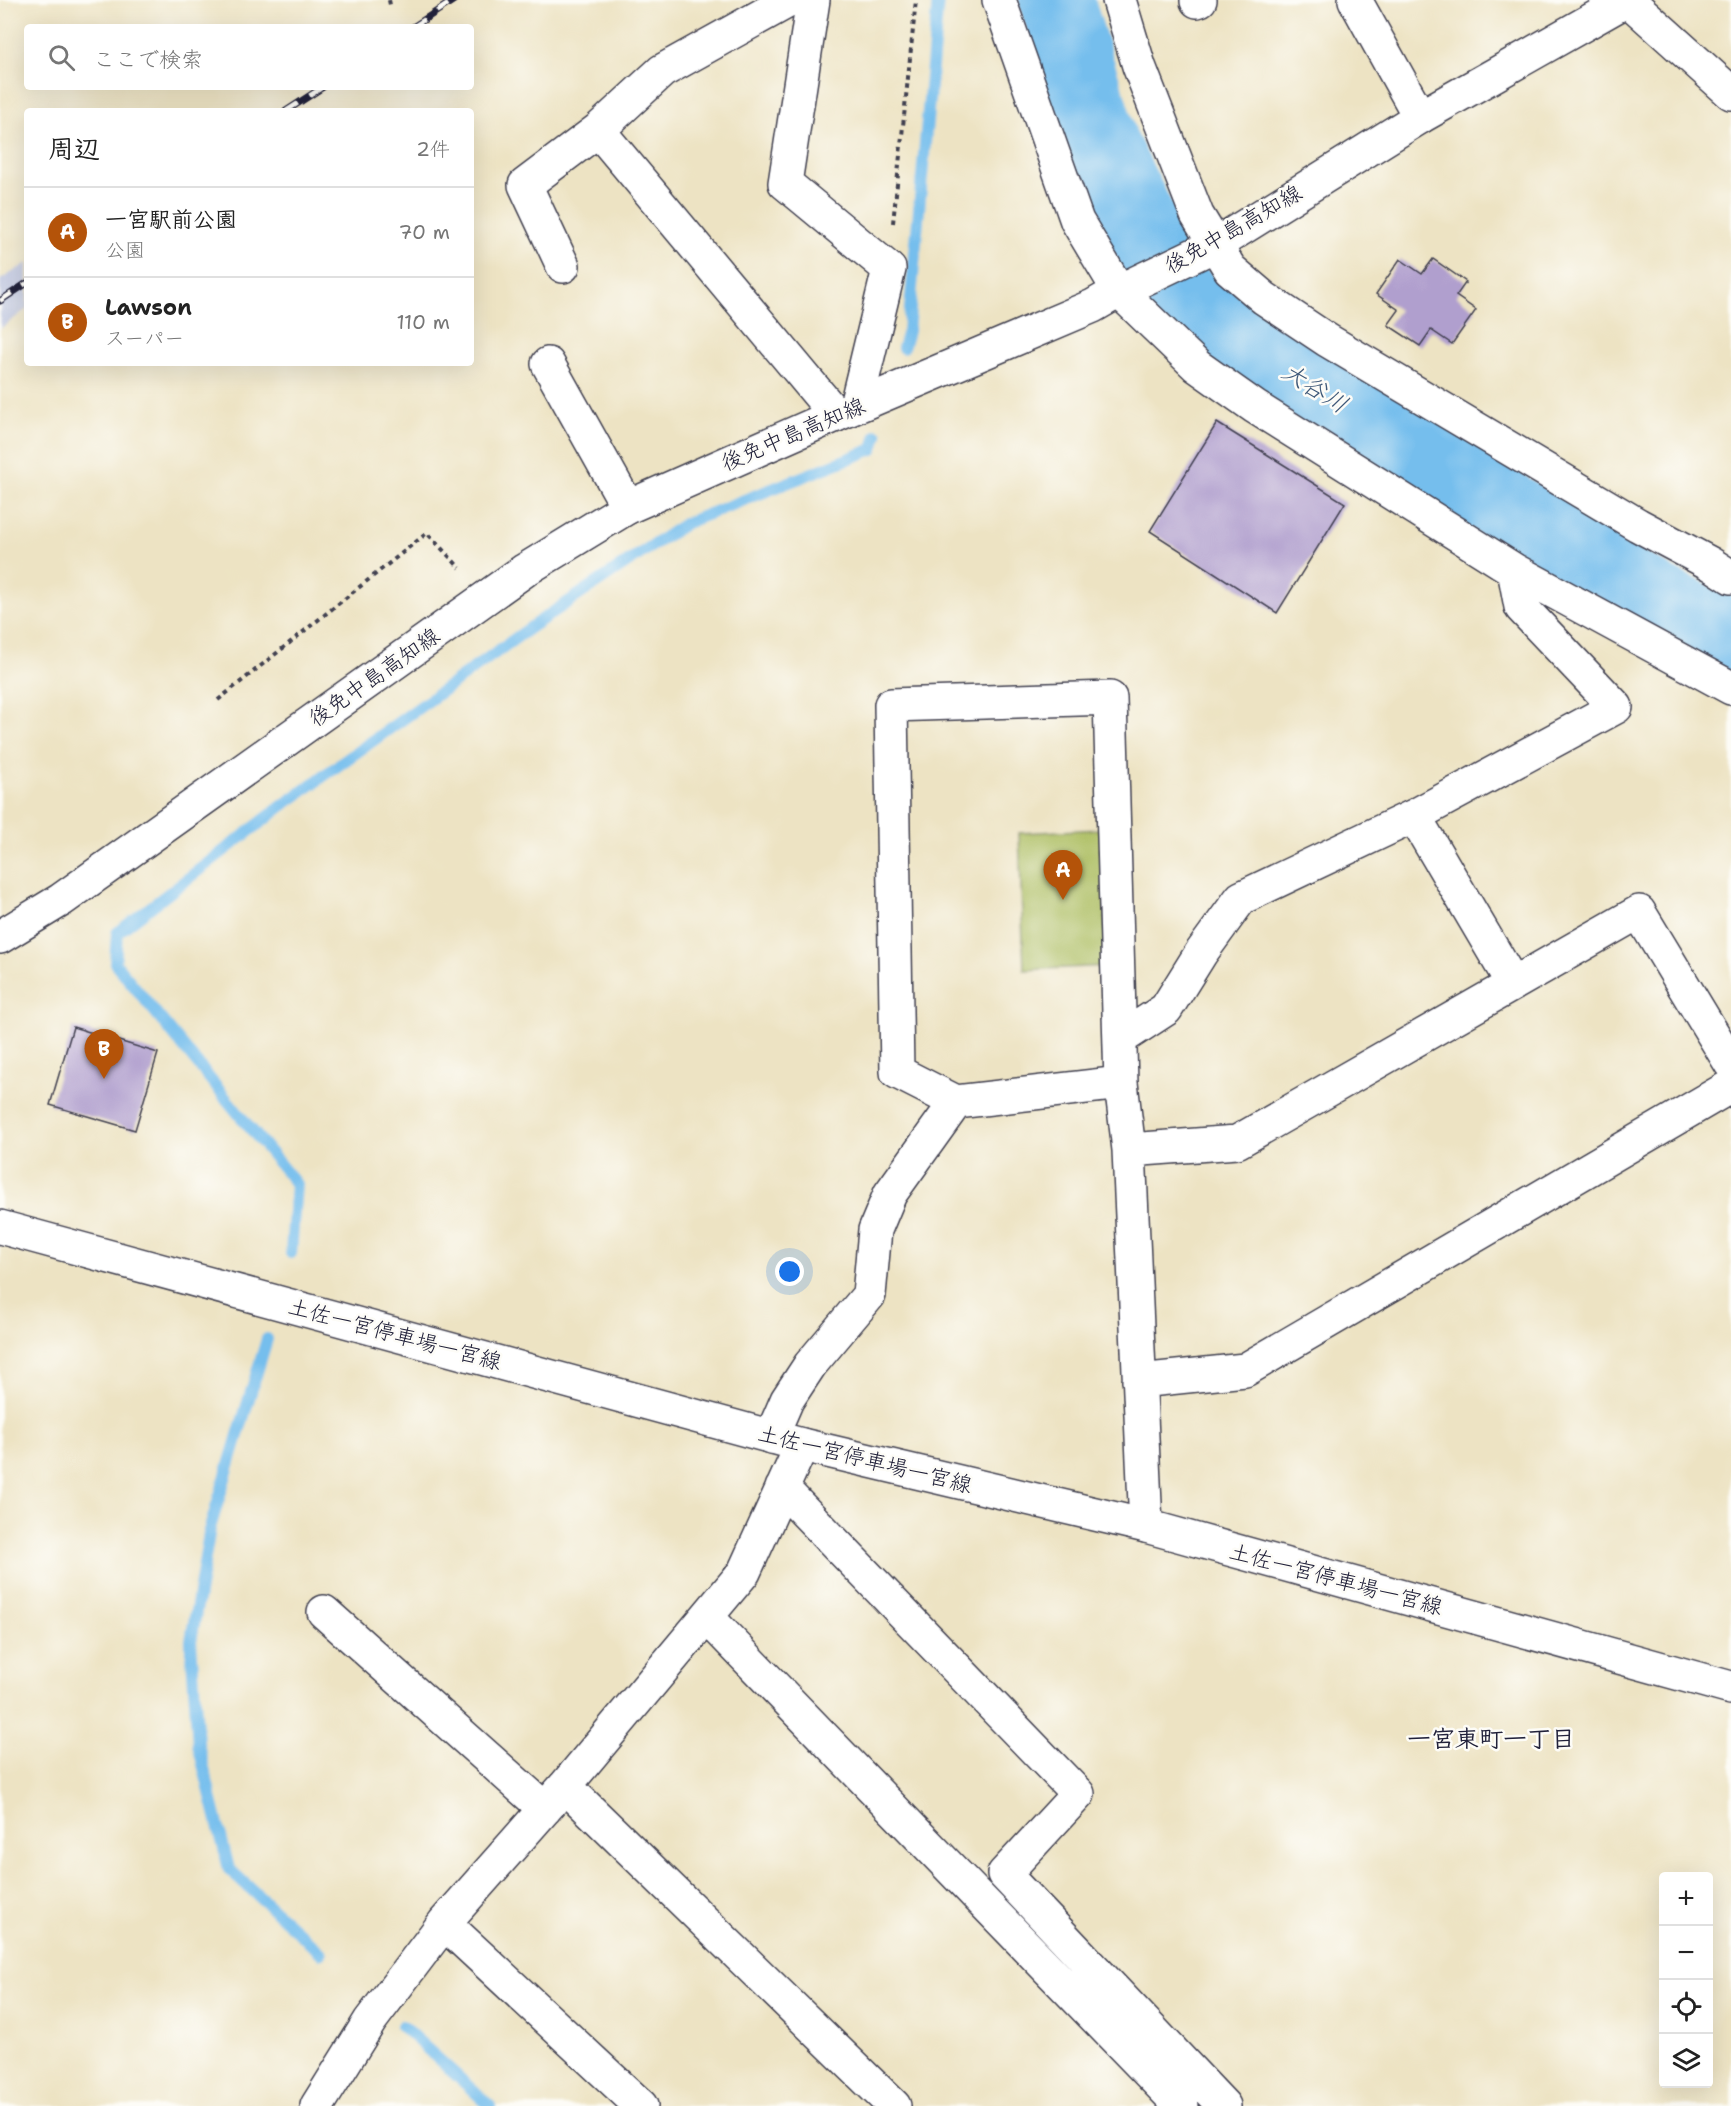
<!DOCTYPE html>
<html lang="ja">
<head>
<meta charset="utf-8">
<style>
	body { margin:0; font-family:"Shantell Sans","Klee One",sans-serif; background:#f6f6f6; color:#222 }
	.controls { position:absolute; right:18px; bottom:18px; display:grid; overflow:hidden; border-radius:6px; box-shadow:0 6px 24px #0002 }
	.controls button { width:54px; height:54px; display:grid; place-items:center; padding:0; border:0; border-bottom:2px solid #e0e0e0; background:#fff; color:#222; font:30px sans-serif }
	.you { position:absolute; left:790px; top:1272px; width:21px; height:21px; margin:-15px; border:4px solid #fff; border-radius:50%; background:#1a73e8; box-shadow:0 0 0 9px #1a73e833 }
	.badge { display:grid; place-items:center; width:39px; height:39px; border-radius:50%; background:#b45309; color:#fff; font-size:20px; font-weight:700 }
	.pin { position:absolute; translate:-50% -50px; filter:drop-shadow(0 2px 3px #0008) }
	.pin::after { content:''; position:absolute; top:32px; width:21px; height:18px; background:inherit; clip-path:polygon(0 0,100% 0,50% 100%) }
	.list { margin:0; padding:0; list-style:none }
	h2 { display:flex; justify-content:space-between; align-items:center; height:78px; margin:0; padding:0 24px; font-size:26px }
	h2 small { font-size:20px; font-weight:400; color:#767676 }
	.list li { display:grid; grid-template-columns:39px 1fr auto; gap:18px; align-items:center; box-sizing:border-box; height:90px; padding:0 24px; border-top:2px solid #e0e0e0 }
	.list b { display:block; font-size:22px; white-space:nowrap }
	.list p { margin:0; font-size:20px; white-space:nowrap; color:#767676 }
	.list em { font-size:20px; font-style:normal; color:#767676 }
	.icon { flex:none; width:33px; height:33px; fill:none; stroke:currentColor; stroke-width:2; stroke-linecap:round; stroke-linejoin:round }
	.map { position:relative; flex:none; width:1731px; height:2106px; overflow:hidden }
	.search { position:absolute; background:#fff; box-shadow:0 6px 24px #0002; left:24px; top:24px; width:450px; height:66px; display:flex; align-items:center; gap:15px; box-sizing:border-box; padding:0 21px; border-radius:6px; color:#767676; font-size:22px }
	.panel { position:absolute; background:#fff; box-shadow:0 6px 24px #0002; left:24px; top:108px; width:450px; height:258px; border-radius:6px }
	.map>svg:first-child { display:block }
	.railway { fill:#bbc3de }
	.green { fill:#acbd60; stroke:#67704e; stroke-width:1.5 }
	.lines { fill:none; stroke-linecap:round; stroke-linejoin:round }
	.stream { stroke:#74beed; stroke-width:12 }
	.river { stroke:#74beed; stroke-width:75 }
	.building { fill:#b09fce }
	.minor-casing { stroke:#403f4f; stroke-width:36 }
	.major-casing { stroke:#403f4f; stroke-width:36 }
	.path { stroke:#403f4f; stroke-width:4; stroke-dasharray:4.5 4.5; stroke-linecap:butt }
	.minor { stroke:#fff; stroke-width:33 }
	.major { stroke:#fff; stroke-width:33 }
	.rail-casing { stroke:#22223b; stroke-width:7 }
	.rail { stroke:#fdfcf7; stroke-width:4.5; stroke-dasharray:14; stroke-linecap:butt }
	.labels { text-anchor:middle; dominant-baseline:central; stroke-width:5; stroke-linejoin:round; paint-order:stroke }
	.street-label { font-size:22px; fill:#22223b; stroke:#fdfcf7 }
	.water-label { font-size:24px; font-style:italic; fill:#3f5979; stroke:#fdfcf7 }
	.neighbourhood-label { font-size:24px; font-weight:bold; fill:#22223b; stroke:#fdfcf7 }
</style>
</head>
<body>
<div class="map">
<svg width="1731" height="2106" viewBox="0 0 1731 2106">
	<rect width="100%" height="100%" fill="#fdfcf7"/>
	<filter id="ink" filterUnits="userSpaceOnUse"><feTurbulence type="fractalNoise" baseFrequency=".0167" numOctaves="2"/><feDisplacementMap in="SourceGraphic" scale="12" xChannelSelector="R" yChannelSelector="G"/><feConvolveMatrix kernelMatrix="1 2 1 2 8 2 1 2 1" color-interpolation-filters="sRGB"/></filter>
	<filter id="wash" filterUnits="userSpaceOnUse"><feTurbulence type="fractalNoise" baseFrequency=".008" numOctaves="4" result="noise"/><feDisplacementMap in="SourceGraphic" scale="24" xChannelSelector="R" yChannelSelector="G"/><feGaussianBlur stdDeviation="1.35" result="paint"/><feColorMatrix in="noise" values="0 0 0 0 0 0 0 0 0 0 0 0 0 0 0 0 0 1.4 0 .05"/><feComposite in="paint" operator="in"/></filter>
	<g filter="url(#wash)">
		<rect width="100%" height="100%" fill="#ede3c3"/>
		<!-- railway -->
		<path class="railway" d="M27,263V309L0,329V280Z"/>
		<!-- green -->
		<path class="green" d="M1102,829L1107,966L1024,970L1019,833Z"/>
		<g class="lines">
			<!-- stream -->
			<path class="stream" d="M903,348L908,331L938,0
				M291,1253L296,1184L115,963L117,933L286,803L534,625L686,523L873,449L877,435
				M267,1339L210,1528L191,1641L198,1744L229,1869L321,1953
				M402,2026L490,2106"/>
			<!-- river -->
			<path class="river" d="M1056,0L1102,147L1175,292L1225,332L1652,599L1731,637"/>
		</g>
		<g id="blocks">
			<!-- building -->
			<path class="building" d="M1400,259L1422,274L1433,259L1466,282L1456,296L1476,310L1452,344L1431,330L1420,346L1388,325L1399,310L1376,294Z
				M1217,423L1345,503L1277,613L1150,531Z
				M73,1027L158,1053L135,1130L50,1105Z"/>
		</g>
	</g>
	<g filter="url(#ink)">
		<use href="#blocks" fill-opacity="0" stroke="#403f4f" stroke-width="1.5"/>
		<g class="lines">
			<defs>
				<path id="minor" d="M813,0L785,183L889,269L856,406
					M999,0L1077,221L1119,291L1197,366L1255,407L1514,570L1731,688
					M1119,0L1139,66L1197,215L1230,269L1264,298L1327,340L1638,525L1711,564L1731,577
					M1355,0L1420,117
					M1628,0L1731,93
					M1197,1L1200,0
					M598,130L836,415
					M563,266L525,185L598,130L662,71L790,0
					M548,364L628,507
					M1414,816L1513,984
					M1120,1039L1166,1009L1201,953L1241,898L1414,816L1616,707L1521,607L1514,570
					M1121,1083L956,1102L897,1072L891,705L1110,698L1121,1083L1129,1150L1146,1526
					M1129,1150L1237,1142L1639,912L1731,1064
					M1139,1381L1245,1370L1731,1086
					M771,1437L787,1400L810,1365L869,1295L875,1230L890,1194L956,1102
					M782,1488L1078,1794L1004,1874L1224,2106
					M324,1612L545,1809
					M707,1617L1181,2106
					M565,1786L894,2106
					M444,1923L641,2106
					M317,2106L370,2021L444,1923L565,1786L744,1572L802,1445"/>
				<path id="major" d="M0,937L61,900L525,570L628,507L836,415L1093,306L1119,291L1215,245L1420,117L1627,0
					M0,1227L802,1445L1146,1526L1731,1688"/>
			</defs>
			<!-- minor casing -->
			<use href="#minor" class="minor-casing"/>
			<!-- major casing -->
			<use href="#major" class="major-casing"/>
			<!-- path -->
			<path class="path" d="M389,0L390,5
				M893,223L916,0
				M218,700L427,533L460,568"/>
			<!-- minor -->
			<use href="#minor" class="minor"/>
			<!-- major -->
			<use href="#major" class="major"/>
			<defs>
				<path id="rail" d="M413,27L454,0
					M286,111L323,87
					M0,301L27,283"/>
			</defs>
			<!-- rail casing -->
			<use href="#rail" class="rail-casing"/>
			<!-- rail -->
			<use href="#rail" class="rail"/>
		</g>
	</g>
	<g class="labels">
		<!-- street labels -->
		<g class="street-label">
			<text transform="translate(1233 229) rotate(-30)">後免中島高知線</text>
			<text transform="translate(793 434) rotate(-23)">後免中島高知線</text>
			<text transform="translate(374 677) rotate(-35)">後免中島高知線</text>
			<text transform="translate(395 1334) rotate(15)">土佐一宮停車場一宮線</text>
			<text transform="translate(865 1459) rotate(14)">土佐一宮停車場一宮線</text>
			<text transform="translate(1336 1579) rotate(15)">土佐一宮停車場一宮線</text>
		</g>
		<!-- water labels -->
		<g class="water-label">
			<text transform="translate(1315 388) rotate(32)">大谷川</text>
		</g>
		<!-- neighbourhood labels -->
		<g class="neighbourhood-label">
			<text x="1491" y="1739">一宮東町一丁目</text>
		</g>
	</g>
</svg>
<div class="controls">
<button>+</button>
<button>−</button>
<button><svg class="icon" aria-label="locate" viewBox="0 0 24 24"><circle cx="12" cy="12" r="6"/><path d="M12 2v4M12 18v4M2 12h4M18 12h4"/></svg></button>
<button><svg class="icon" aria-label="layers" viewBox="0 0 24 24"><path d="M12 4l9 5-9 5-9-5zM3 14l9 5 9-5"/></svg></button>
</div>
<div class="you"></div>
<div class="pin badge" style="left:1063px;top:900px">A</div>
<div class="pin badge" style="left:104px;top:1079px">B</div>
<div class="search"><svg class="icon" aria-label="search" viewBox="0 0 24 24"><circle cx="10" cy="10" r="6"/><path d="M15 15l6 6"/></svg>ここで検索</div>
<section class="panel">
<h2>周辺<small>2件</small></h2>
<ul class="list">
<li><span class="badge">A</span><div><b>一宮駅前公園</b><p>公園</p></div><em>70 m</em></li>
<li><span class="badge">B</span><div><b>Lawson</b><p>スーパー</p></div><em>110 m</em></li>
</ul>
</section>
</div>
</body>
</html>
